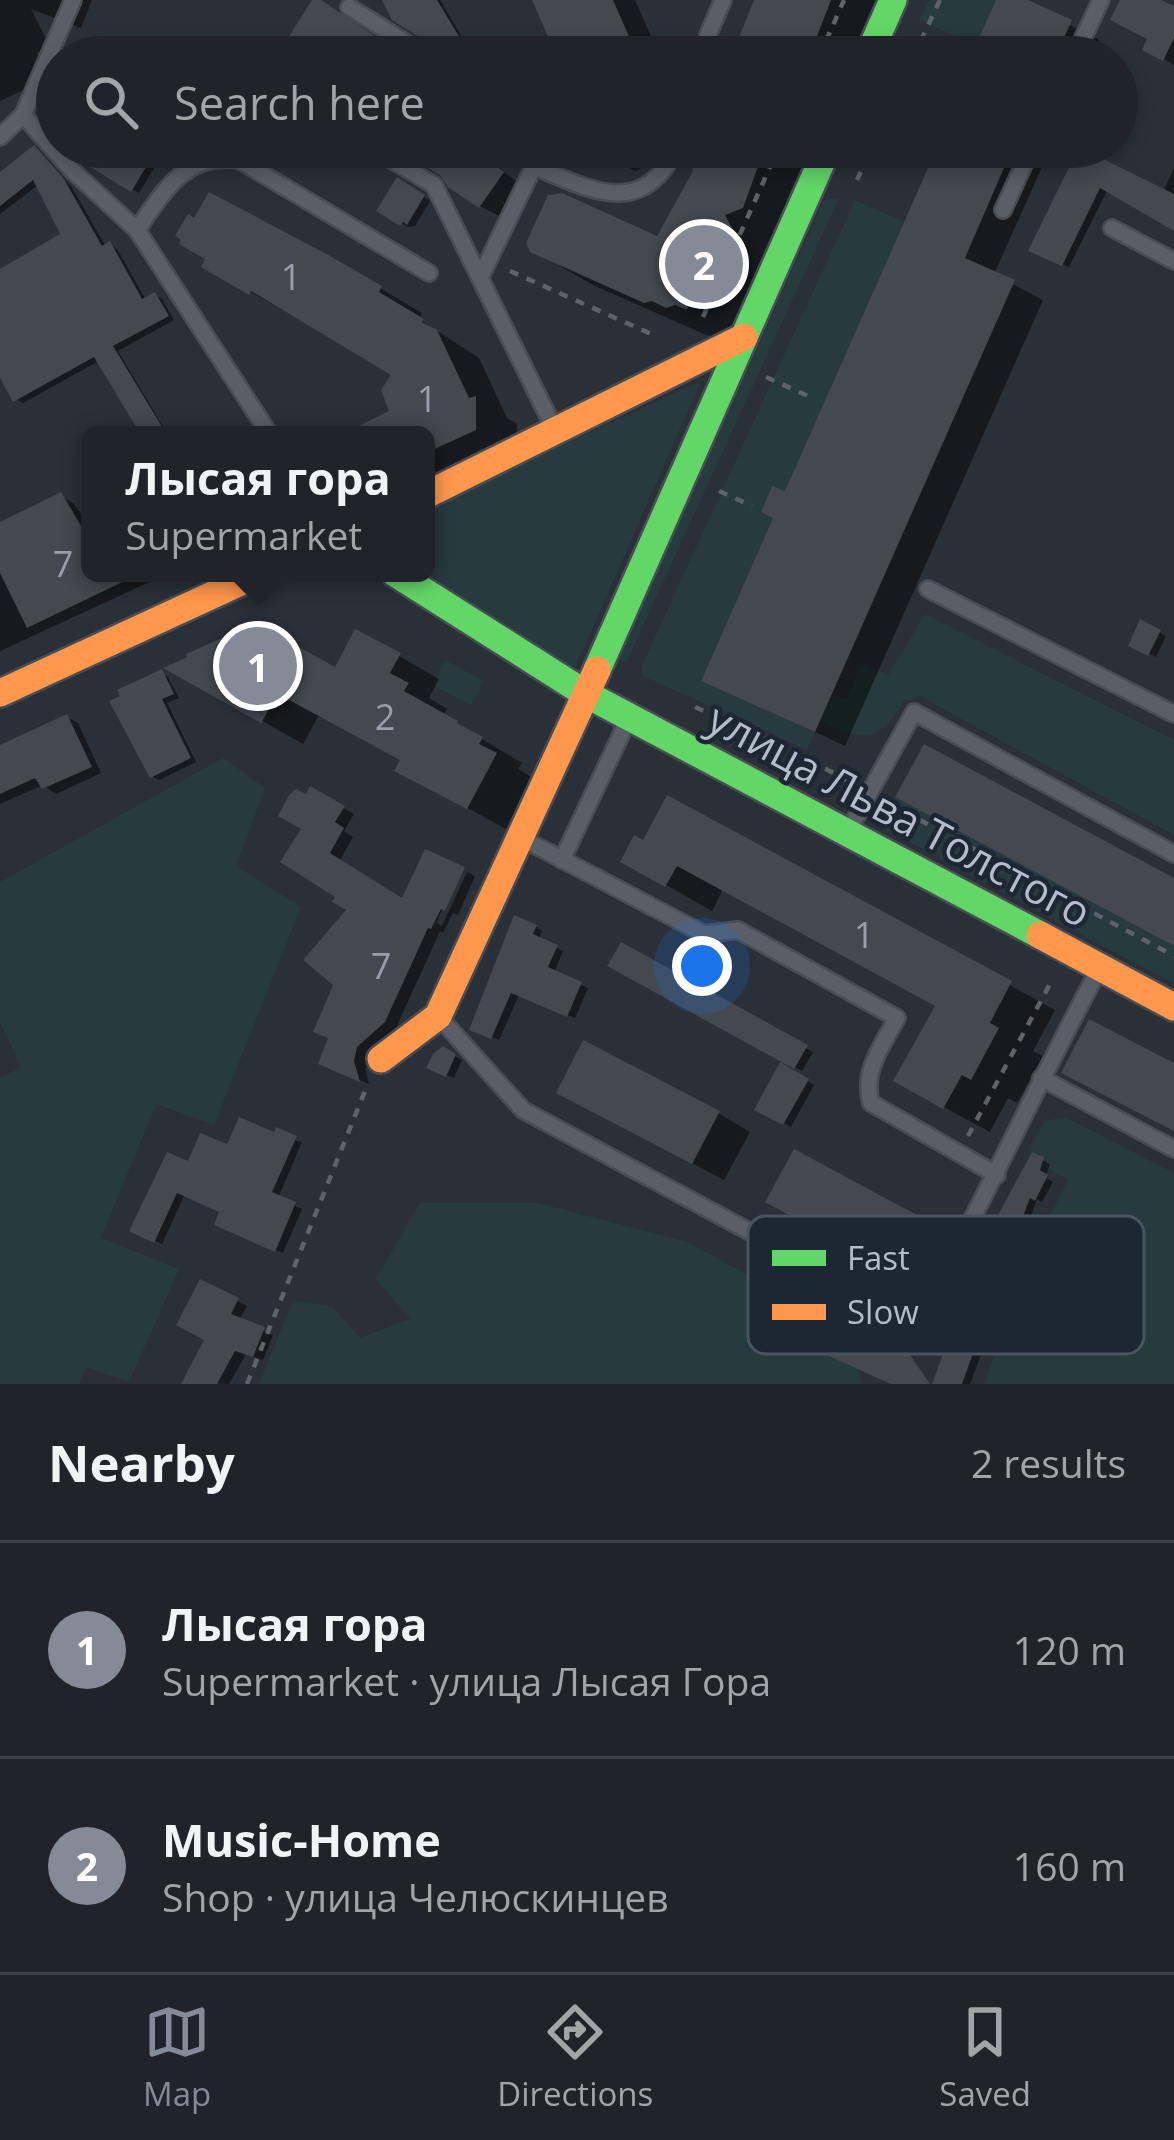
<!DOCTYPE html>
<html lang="en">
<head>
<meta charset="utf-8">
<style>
	body { margin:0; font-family:"Open Sans",sans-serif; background:#2d3036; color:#f1f3f6 }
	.you { position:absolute; left:702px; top:966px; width:42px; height:42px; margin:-30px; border:9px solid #fff; border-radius:50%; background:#1a73e8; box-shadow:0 0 0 18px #1a73e833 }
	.badge { display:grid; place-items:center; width:78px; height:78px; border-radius:50%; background:#848b96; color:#fff; font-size:39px; font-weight:700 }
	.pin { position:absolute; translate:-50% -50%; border:6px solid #fff; box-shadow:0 3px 12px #0006 }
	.popup { position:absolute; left:81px; top:426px; width:354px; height:156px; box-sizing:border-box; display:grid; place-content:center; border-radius:18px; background:#20242a; filter:drop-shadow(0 3px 9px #0005); font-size:39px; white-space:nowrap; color:#a2a4a8 }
	.popup b { font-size:45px; color:#f1f3f6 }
	.popup::after { content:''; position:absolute; left:50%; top:100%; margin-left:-24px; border:24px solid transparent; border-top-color:#20242a }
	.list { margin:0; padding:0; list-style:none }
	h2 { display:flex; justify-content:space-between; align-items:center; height:156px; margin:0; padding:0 48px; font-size:51px }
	h2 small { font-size:39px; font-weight:400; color:#a2a4a8 }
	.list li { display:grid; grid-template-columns:78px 1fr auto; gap:36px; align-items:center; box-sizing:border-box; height:216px; padding:0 48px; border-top:3px solid #3d4147 }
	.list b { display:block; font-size:45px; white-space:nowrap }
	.list p { margin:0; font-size:39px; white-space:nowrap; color:#a2a4a8 }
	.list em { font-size:39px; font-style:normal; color:#a2a4a8 }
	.icon { flex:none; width:66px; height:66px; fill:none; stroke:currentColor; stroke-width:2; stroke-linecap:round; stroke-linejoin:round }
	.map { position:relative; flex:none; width:1174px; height:1384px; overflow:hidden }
	.search { position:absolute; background:#20242a; box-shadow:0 6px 18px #0003; left:36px; right:36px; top:36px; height:132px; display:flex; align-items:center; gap:30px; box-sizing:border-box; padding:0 42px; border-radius:66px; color:#a2a4a8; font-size:45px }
	.sheet { height:588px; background:#20242a }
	nav { display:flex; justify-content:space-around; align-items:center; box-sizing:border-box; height:168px; border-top:3px solid #3d4147; background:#20242a; font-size:33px; color:#a2a4a8 }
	nav a { display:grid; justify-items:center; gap:6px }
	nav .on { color:#848b96 }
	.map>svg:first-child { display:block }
	.green { fill:#273a3e }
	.shadow { fill:#0007 }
	.building { fill:#444950 }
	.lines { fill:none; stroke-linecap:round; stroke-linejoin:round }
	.lane-casing { stroke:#484c53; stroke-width:20 }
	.fast-casing { stroke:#484c53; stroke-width:32 }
	.slow-casing { stroke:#484c53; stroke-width:32 }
	.path { stroke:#5d636a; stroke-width:4.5; stroke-dasharray:9 9; stroke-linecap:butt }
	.lane { stroke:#5a5e66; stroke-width:15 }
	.fast { stroke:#63d668; stroke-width:27 }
	.slow { stroke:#ff974d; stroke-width:27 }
	.labels { text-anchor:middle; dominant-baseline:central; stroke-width:9; stroke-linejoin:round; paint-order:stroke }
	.number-label { font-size:36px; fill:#989fab }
	.street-label { font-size:42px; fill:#b4bcc9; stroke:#1d2633 }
	.key { fill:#1d2633; stroke:#4a5360; stroke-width:3 }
	.key-label { font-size:33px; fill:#b4bcc9 }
</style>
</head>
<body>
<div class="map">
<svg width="1174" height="1384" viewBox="0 0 1174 1384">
	<rect width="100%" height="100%" fill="#2a3038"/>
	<!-- green -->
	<path class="green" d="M929,0H996L975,45L920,20Z
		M839,198L626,663L617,659L824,200Z
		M855,200L904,222L785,491L772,486L761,512L773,518L701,680L815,732L807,750L643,676L641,668Z
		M701,381L573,673L426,573V508Z
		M925,614L1174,740V835L920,696L903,701C880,745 860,741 820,721L832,694L846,699L861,665L888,675Z
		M445,660L484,681L471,705L432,685Z
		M223,758L265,788L236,866L301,907L214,1125L156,1104L101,1238L179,1269L129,1382L86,1367L79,1384H0V1078L21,1067L0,1022V882Z
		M895,797L1174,946V984L879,826Z
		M1065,1117L1174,1173V1384H984L1000,1340L1044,1301L1040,1236L1068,1180L1032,1159L1031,1146L1044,1121Z
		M420,1203H538L687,1242L848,1329L862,1384H259L293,1300L333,1307L360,1338L410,1319L376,1279Z"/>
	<!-- shadow -->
	<path class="shadow" d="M0,0H92L81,28L31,9L50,46L37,53L49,78L0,101Z
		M384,0H440L468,47L448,57Z
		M535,0H635L660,57H560Z
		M757,0H903L883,57H737Z
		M1000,0H1021L1099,40L1092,57H973Z
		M1124,0H1154L1174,10V65L1146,49L1151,39Z
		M90,147H167L139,193L83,159Z
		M400,147H484L479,155L525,187L503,218L480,206L442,172Z
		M600,147H689L635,171L603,153Z
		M701,147H840L746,341L706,335L593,285L532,250L659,240L696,171Z
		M932,147H1051L994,274L1043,300L845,746L705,680L932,167Z
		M34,149L71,186L106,247L110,245L117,249L146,300L155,295L162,299L174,320L118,351L168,435H145L99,361L23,403L16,399L0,373V272L64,235L38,185L0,214V175Z
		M1080,151L1163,192L1174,168V228L1108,189L1069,267L1039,253Z
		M398,181L430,201L415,226L408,227L380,210Z
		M329,258L422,313L419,319L479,358L507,418L517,424V454L426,477V435H377L393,412L395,374L205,266Z
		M61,496L73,503L90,526V573H169L0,651V527Z
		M1142,623L1166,636L1156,657L1131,644Z
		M399,656L439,679L429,698L447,709L443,716L522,763L518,769L535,779L508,830L438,792L403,760L319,715L303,744L170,669L337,671Z
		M161,673L168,677L179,698L167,703L196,762L159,780L152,776Z
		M67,717L78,723L101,773L56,794L43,785L0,804V746Z
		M311,790L354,814L344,831L353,837L339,862L404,902L461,869L436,923L442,926L467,872L475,876L458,915L453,913L443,933L440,931L396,1028L365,1069L369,1084L333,1069L336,984L351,910L339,896L305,828L307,798Z
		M668,799L1055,1010L1033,1051L1043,1056L1017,1103L1008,1098L990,1132L942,1106L938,1006L723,889L712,911L624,861L644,844Z
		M536,927L542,931L539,940L563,951L554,973L588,988L575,1018L519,995L499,1040L480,1032Z
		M622,946L813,1052L802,1071L611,965Z
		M443,1050L462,1060L454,1078L437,1071Z
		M781,1066L814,1085L791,1127L758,1108Z
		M591,1110L718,1113L750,1132L724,1180Z
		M276,1136L302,1142L278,1198L302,1209L283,1253L224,1228L223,1212L185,1194L162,1244L133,1230L190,1165L229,1148Z
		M1033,1155L1050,1164L1045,1177L1053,1182L1042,1202L1037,1199L1027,1228L1002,1214Z
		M801,1219L925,1222L956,1240L931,1288Z
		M984,1254L1014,1270L1007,1295L1018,1301L1007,1330L992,1325L970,1384H935Z
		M202,1283L247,1306L239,1320L273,1335L263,1360L246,1354L229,1384L185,1382L208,1339Z"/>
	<!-- building -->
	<path class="building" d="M312,0H321L406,57H292L290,35Z
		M382,0H437L463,43L441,56L435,47L392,20Z
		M532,0H613L638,57H557Z
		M754,0H831L809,57H731Z
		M996,0H1028L1072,20L1055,57H970Z
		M1120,0H1161L1174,6V38L1163,61L1142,50L1147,39L1110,20Z
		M34,145L64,179L102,246L110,241L142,299L155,292L169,316L113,346L167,435H141L94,357L13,402L0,378V269L60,234L33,180L0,206V172Z
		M68,147H158L131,192L79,160Z
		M416,147H468L504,172L479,208L448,187L440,175L410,157Z
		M697,147H765L743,208L725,215L733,230L712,279L690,298L687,310L675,305L666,308L652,301L644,303L530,252L526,243L548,195L562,193L657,236L693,171L690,162Z
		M928,147H1013L965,258L1015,280L815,732L701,681L773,518L761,512L772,486L785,491L928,168L920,164Z
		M1079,147L1174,194V231L1100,188L1062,266L1028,251Z
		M397,177L425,195L407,225L403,222L400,226L376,211Z
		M209,192L330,256L382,286L379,292L424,319L422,322L437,330L469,398L476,396V430L426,453V435H340L389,411L381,390L391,375L251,291L249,295L201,267L205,259L179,244L181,240L175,236L188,214L194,218Z
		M61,492L83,529L90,526V573H141L27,628L0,573V522Z
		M1140,619L1161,630L1148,656L1128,646Z
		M256,623L335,667L355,629L401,653L390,673L409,683L404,691L458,721L457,723L483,737L479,744L497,753L467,809L394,771L400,760L278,694L261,723L163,668L187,657L186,654Z
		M162,669L174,694L162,699L191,758L150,778L109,701L120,696L117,690Z
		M67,714L92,767L42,789L35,778L0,794V745Z
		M924,744L1174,878V946L895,797Z
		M310,786L345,806L335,822L344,828L330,853L402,898L425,849L465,867L445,911L441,909L431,929L428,928L385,1022L357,1047L354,1061L360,1082L318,1064L328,1038L313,1032L333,985L303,960L346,910L332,902L335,897L280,862L301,829L278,816L289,795L296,789L306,794Z
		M667,795L1012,981L990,1023L999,1028L971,1080L962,1075L943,1109L893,1081L935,1006L677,866L665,887L620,862L634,835L643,840Z
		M514,915L537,925L533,934L558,945L548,967L582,982L567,1017L511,993L491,1039L469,1030Z
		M621,942L808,1045L794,1069L607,966Z
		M1089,1019L1174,1063V1131L1061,1073Z
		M583,1040L720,1111L692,1164L556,1093Z
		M443,1046L456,1054L446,1077L426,1068L433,1054Z
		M780,1062L809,1079L783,1125L754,1110Z
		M239,1117L274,1132L276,1127L297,1136L272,1192L296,1202L275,1252L214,1225L219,1212L177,1193L154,1243L129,1231L167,1152L188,1161L200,1133L227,1144Z
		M794,1149L926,1220L898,1273L765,1202Z
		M1032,1152L1044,1157L1040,1170L1048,1175L1035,1201L1030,1198L1019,1227L998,1215Z
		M982,1249L1009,1264L1001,1290L1012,1294L999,1329L984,1323L962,1384H932Z
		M200,1279L239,1298L231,1314L265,1327L253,1357L235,1351L217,1384H181L204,1340L176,1325Z
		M839,1316L903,1345L930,1384H891L822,1353Z"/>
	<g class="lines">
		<defs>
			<path id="lane" d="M349,7L429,57
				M706,57L708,35L723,0
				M1074,57L1101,0
				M23,115L73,171L137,230L270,435
				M0,137L23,115L73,0
				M370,147L434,185L552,424
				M525,147L534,166
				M1003,210L1032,147
				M1112,228L1174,261
				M137,230C164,191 185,152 239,160L429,273
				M480,278L534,166C590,190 643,220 677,147
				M928,589L1174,714
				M850,828L914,712L1174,854
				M523,839L704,934L738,930L897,1018C882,1046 862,1071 871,1103L997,1175
				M562,860L628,720
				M439,1017L523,1110L905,1315L924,1311C985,1199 1038,1083 1098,971
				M1041,1078L1174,1149"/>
			<path id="fast" d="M868,57L893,0
				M395,573L586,694L1040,935
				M597,670L828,147"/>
			<path id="slow" d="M426,495L744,337
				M0,693L260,573
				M1040,935L1174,1007
				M381,1059L438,1016L597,670"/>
		</defs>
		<!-- lane casing -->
		<use href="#lane" class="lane-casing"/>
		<!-- fast casing -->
		<use href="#fast" class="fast-casing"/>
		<!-- slow casing -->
		<use href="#slow" class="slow-casing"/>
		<!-- path -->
		<path class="path" d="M921,40L958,57
			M819,57L844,0
			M913,57L940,0
			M857,180L872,147
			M510,271L658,337
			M703,317L779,147
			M766,377L808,396
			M719,491L752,506
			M695,707L796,753L852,783
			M888,803L1174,956
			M968,1136L1051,982
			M247,1384L365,1091"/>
		<!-- lane -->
		<use href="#lane" class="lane"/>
		<!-- fast -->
		<use href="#fast" class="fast"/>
		<!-- slow -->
		<use href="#slow" class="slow"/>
	</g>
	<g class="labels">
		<!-- number labels -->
		<g class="number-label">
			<text x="291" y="276">1</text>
			<text x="427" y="398">1</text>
			<text x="63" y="563">7</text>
			<text x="385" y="716">2</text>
			<text x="864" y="934">1</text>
			<text x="381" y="965">7</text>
		</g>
		<!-- street labels -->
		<g class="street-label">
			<text transform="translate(900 814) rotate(28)">улица Льва Толстого</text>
		</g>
	</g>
	<!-- legend -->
	<rect x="748" y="1216" width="396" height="138" rx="18" class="key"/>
	<rect x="772" y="1250" width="54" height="16" fill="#63d668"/>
	<rect x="772" y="1304" width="54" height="16" fill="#ff974d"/>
	<g class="key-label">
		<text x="847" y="1270">Fast</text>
		<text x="847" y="1324">Slow</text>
	</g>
</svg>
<div class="you"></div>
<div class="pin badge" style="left:258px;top:666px">1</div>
<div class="popup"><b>Лысая гора</b>Supermarket</div>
<div class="pin badge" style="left:704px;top:264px">2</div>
<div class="search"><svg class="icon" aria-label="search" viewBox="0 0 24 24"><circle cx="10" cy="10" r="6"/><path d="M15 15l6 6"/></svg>Search here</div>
</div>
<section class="sheet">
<h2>Nearby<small>2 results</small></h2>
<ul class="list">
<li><span class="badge">1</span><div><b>Лысая гора</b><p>Supermarket · улица Лысая Гора</p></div><em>120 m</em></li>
<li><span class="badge">2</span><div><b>Music-Home</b><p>Shop · улица Челюскинцев</p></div><em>160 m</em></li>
</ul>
</section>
<nav>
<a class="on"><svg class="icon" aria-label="map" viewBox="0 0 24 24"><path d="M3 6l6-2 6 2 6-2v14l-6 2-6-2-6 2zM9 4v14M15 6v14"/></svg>Map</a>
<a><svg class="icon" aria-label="directions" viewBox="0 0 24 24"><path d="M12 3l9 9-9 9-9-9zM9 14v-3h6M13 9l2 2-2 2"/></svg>Directions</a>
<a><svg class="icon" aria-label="saved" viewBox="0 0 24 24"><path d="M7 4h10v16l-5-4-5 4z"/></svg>Saved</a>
</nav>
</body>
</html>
